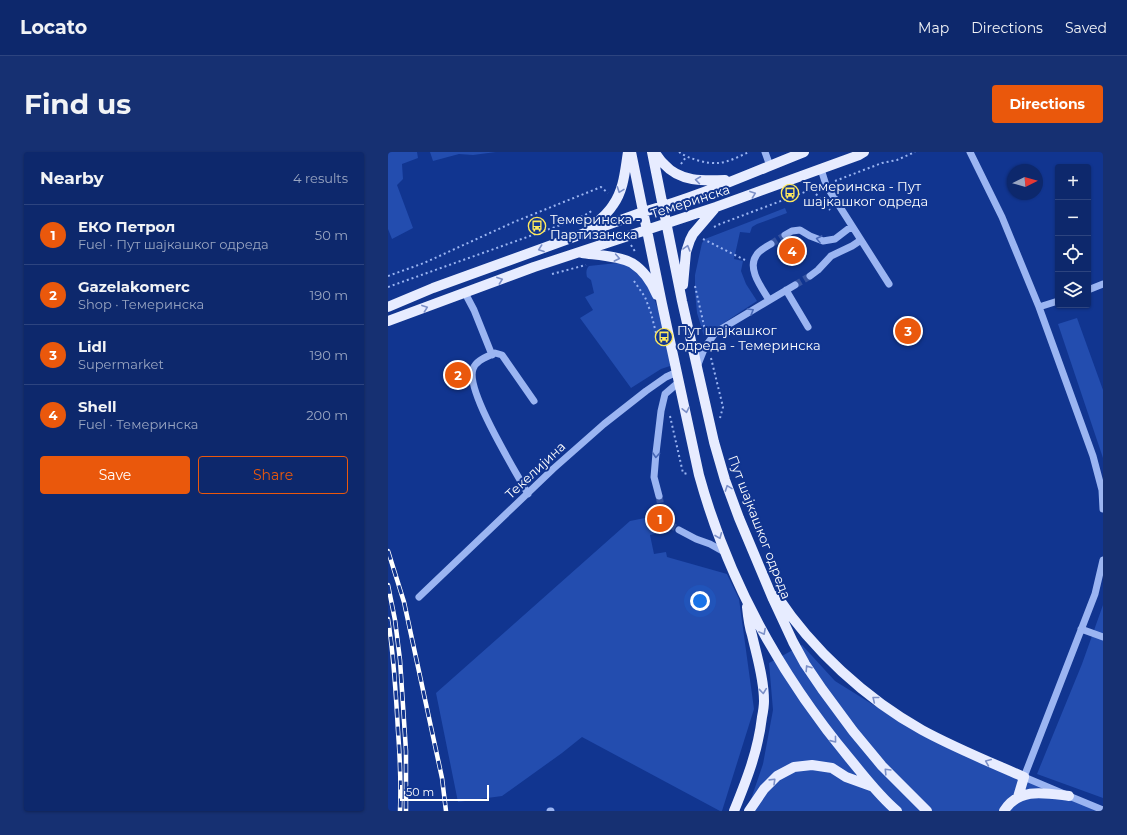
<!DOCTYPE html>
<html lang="en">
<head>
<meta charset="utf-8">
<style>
	body { margin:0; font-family:Montserrat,sans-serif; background:#163072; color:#f1f3f6 }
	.controls { position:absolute; right:12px; top:12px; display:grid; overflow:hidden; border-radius:4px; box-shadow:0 1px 3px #0004 }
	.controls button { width:36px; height:36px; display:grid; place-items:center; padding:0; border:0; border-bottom:1px solid #2d447f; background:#0d286c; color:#f1f3f6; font:20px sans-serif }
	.compass { position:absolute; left:619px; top:12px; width:36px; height:36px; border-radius:50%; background:#0d286c; box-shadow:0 1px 3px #0004; rotate:85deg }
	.scale { position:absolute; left:12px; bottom:10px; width:89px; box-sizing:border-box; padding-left:4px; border:2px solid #fff; border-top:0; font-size:11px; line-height:14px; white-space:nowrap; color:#fff; -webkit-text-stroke:3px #113590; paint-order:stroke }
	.you { position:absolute; left:312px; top:449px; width:14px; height:14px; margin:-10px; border:3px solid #fff; border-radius:50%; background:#1a73e8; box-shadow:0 0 0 6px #1a73e833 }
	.badge { display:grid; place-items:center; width:26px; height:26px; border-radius:50%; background:#ea580c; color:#fff; font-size:13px; font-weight:700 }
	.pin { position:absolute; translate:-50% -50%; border:2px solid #fff; box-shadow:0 1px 4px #0006 }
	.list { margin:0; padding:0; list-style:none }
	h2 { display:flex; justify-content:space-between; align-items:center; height:52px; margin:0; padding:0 16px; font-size:17px }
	h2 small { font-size:13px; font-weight:400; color:#9aa6c2 }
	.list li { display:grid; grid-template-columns:26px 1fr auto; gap:12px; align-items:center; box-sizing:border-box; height:60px; padding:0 16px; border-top:1px solid #2d447f }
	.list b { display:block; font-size:15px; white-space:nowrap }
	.list p { margin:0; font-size:13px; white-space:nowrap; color:#9aa6c2 }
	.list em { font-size:13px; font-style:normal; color:#9aa6c2 }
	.actions { display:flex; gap:8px; padding:12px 16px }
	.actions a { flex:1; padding:9px 0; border:1px solid #ea580c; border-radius:4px; text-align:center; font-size:14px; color:#ea580c }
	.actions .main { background:#ea580c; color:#fff }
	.icon { flex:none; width:22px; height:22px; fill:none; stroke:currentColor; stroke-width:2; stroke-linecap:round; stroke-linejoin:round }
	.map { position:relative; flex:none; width:715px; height:659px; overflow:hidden; border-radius:4px }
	header { display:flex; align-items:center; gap:24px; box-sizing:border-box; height:56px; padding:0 20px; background:#0d286c; border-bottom:1px solid #2d447f }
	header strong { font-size:19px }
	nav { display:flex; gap:22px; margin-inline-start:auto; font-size:14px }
	.intro { display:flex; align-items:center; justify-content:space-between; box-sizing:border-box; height:96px; padding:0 24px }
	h1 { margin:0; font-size:28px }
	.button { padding:10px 18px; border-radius:4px; background:#ea580c; color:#fff; font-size:14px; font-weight:700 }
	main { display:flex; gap:24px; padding:0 24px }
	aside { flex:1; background:#0d286c; border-radius:4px; box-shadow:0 1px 3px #0004 }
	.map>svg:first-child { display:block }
	.green { fill:#234daf }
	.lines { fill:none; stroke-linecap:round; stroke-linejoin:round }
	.minor-tunnel { stroke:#3553a1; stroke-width:7; stroke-dasharray:7 3.5; stroke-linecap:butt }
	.path { stroke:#9bb5f2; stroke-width:2; stroke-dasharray:2 3; stroke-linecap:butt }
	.minor { stroke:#9bb5f2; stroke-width:7 }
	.major { stroke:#e7ecff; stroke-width:10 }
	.rail-casing { stroke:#fff; stroke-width:4.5 }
	.rail { stroke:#113590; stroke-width:3; stroke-dasharray:9; stroke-linecap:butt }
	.oneway { stroke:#7c90c8 }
	.oneway2 { stroke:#4868b7 }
	.labels { text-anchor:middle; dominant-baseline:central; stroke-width:4; stroke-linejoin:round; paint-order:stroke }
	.poi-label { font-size:13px; fill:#fff; stroke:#113590; text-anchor:start }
	.street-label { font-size:13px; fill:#fff; stroke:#113590 }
</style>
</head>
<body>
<header>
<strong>Locato</strong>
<nav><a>Map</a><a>Directions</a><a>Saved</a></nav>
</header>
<div class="intro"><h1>Find us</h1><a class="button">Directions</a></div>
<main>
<aside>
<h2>Nearby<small>4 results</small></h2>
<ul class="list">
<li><span class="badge">1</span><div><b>ЕКО Петрол</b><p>Fuel · Пут шајкашког одреда</p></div><em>50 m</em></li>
<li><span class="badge">2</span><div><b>Gazelakomerc</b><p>Shop · Темеринска</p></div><em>190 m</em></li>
<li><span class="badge">3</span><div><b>Lidl</b><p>Supermarket</p></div><em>190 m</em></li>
<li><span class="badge">4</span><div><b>Shell</b><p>Fuel · Темеринска</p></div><em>200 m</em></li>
</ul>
<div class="actions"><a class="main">Save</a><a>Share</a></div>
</aside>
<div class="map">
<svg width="715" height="659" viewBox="0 0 715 659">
	<rect width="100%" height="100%" fill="#113590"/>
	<!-- green -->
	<path class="green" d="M0,0H29L30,6L14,12L15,27L9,33L25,76L4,87L0,77Z
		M42,0H108L85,3L71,2L45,9Z
		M397,56L399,61L369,72L364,75L362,81L352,80L346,107L355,109L353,119L358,132L369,149L316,184L309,161L307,139V123L314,91L317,87Z
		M229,111C233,112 240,113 243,115C269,133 278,184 285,213L273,217L243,236L192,166L205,158L197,145L206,141L203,128L199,125C198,121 198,117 201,114Z
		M689,166L715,238V306L670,172Z
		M267,364L271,381L262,383L266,402L278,400L279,405L339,422L351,447L366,557L334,659H332L194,585L174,601L114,644L70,650L48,541L242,369Z
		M715,453V646L649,622L694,512Z
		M414,493L447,529L484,552L591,609L714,659H359L375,612L385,558L381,511Z"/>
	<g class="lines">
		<!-- minor-tunnel -->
		<path class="minor-tunnel" d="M383,92L397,83
			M407,133L422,124
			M271,344L276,369L291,378"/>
		<!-- path -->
		<path class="path" d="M291,0C301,7 319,12 331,11C341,10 352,4 361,0
			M293,12L298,5
			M447,29L494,11L509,8L527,0
			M428,42L442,58
			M326,75L332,72L430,35
			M315,87L357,108
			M243,93L248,101
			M164,122L198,113
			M0,124L36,111L126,70L213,35L220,41
			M246,129L257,145L263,161L271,193
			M307,134L317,178
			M0,135L181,70L199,62L205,58
			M323,206L335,255L332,266
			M282,264L295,321L300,322"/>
		<!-- minor -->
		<path class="minor" d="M377,0L382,14
			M582,0L614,65L651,155L705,304L714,338L715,357
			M433,17L438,33L501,132
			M397,83L404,79L412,78L422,84L435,89L447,87L464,74
			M422,124L430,118L443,104L464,94L473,88
			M398,138L420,175
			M700,138L715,132
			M77,141L86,158L104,203
			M381,148C374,136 359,117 368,104C370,99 378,95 383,92
			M651,155L670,149
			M309,215L317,195L328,180L407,133
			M140,342C128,320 77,238 85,217C88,208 99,205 107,201L114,203L146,249
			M271,344L266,325L268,301L273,259L277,242L291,230
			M291,378L308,387L322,392L338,401
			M715,408L707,442L636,625L681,644L715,658
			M31,445L165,317L216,272L258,239L278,225L289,220
			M693,477L715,485
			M162,659H163"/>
		<!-- major -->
		<path class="major" d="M243,0L274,152L311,323C340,428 393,524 462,607C477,625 491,644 509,659
			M264,0L294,149L326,290L337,328L351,366L385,447L405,490L417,512L434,537L465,579L494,614L539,659
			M266,0C270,4 272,9 276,12C292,30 315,29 337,28
			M201,77C209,70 219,63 225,53C236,38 237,18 240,0
			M194,101C208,103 232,104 244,111C255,118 264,131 269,143
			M295,133L298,100L302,88L305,82L328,55
			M0,155L45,136L255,60C310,45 363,21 416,0
			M0,169L146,115L328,55L471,3L476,0
			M389,444C424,497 478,547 534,578C567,596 602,610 636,625L630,645
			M346,659C359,627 370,599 374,565C375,560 376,554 376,549C376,527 369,505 364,483C361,474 360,465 359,455
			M361,659L376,637L389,624L406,615L424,613L444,616L458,625L483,634
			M616,659C631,635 657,641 681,644"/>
		<defs>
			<path id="rail" d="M0,399L16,450L54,626L58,659
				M0,433L7,468L12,508L18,599V659
				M0,467C6,504 8,542 10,579C12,606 13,633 12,659"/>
		</defs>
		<!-- rail casing -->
		<use href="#rail" class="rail-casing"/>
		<!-- rail -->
		<use href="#rail" class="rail"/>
	</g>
	<!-- one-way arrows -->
	<defs><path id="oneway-chevron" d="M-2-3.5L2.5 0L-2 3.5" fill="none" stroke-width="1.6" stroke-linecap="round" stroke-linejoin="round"/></defs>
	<g class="oneway">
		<use href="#oneway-chevron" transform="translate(310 28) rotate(-172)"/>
		<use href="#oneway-chevron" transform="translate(232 38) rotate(110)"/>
		<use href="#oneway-chevron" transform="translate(365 42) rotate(-20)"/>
		<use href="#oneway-chevron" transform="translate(299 96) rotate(-74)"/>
		<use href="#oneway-chevron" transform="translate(153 97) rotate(160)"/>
		<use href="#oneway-chevron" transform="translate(229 106) rotate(11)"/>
		<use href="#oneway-chevron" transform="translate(112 128) rotate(-20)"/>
		<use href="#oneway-chevron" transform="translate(37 156) rotate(-20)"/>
		<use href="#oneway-chevron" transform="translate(298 258) rotate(78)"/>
		<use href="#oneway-chevron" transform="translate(340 336) rotate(-110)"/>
		<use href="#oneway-chevron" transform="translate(331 384) rotate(68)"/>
		<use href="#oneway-chevron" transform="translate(375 480) rotate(62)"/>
		<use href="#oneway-chevron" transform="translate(420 516) rotate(-123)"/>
		<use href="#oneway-chevron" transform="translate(375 539) rotate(84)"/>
		<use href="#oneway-chevron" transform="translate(487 547) rotate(-141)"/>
		<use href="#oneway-chevron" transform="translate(446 588) rotate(51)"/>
		<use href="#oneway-chevron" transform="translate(600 610) rotate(-157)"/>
		<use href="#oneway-chevron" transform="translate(499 619) rotate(-134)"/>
		<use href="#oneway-chevron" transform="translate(385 629) rotate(-44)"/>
	</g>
	<g class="oneway2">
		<use href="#oneway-chevron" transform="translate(431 87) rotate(-166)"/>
		<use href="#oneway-chevron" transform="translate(363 159) rotate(-31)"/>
		<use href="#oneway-chevron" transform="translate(268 303) rotate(94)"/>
	</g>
	<!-- icons -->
	<defs>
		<symbol id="bus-ring" viewBox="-11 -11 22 22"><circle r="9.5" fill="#113590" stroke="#ffe95d" stroke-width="1.5"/><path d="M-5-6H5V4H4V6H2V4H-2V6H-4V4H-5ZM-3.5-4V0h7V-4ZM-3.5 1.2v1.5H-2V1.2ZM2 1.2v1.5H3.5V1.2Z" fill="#ffe95d"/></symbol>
	</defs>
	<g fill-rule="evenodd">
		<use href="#bus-ring" x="392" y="31" width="20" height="20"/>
		<use href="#bus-ring" x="139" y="64" width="20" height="20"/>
		<use href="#bus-ring" x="266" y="175" width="20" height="20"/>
	</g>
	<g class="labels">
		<!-- poi labels -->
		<g class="poi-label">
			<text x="415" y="34">Темеринска - Пут<tspan x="415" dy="15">шајкашког одреда</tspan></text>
			<text x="162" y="67">Темеринска -<tspan x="162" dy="15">Партизанска</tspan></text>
			<text x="289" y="178">Пут шајкашког<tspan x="289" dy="15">одреда - Темеринска</tspan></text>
		</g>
		<!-- street labels -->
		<g class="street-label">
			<text transform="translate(302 49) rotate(-18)">Темеринска</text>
			<text transform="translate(147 318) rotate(-43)">Текелијина</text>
			<text transform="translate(372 375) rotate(69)">Пут шајкашког одреда</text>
		</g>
	</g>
</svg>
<div class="controls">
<button>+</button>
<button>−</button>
<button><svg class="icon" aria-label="locate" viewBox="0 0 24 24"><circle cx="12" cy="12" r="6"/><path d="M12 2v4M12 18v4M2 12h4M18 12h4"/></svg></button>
<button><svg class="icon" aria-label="layers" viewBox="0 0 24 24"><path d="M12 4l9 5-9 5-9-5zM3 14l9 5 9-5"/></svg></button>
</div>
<svg class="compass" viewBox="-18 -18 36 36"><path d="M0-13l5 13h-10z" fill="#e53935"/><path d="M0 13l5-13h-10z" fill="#9aa6c2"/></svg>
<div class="scale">50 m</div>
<div class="you"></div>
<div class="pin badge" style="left:272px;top:367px">1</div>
<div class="pin badge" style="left:70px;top:223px">2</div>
<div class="pin badge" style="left:520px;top:179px">3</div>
<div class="pin badge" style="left:404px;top:99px">4</div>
</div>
</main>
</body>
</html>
